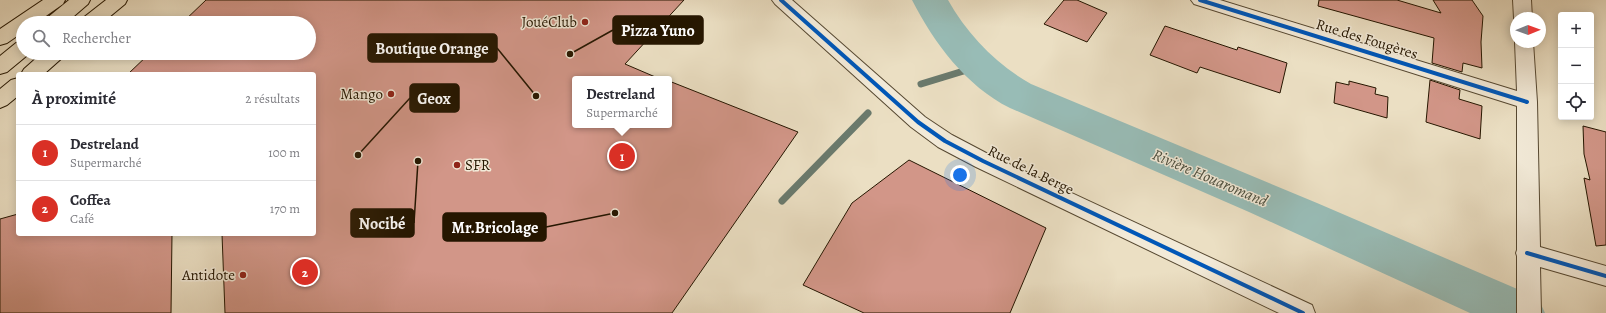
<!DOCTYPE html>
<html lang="fr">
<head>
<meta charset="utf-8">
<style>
	body { margin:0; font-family:Alegreya,serif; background:#f7f7f7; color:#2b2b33 }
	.controls { position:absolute; right:12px; top:12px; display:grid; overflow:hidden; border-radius:4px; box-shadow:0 2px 10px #0003 }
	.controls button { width:36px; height:36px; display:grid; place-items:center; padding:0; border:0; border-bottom:1px solid #e1e1e2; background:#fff; color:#2b2b33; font:20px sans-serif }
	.compass { position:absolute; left:1510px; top:12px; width:36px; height:36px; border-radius:50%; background:#fff; box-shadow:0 2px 10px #0003; rotate:89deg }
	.you { position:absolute; left:960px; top:175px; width:14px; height:14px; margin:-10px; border:3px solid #fff; border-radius:50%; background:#1a73e8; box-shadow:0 0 0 6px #1a73e833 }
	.badge { display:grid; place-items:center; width:26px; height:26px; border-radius:50%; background:#d93025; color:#fff; font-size:13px; font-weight:700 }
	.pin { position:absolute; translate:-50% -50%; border:2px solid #fff; box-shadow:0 1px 4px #0006 }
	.popup { position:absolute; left:572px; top:76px; width:100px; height:52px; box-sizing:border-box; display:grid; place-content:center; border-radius:4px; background:#fff; filter:drop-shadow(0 1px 3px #0005); font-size:13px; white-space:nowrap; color:#7c7c81 }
	.popup b { font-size:15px; color:#2b2b33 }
	.popup::after { content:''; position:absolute; left:50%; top:100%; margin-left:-8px; border:8px solid transparent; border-top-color:#fff }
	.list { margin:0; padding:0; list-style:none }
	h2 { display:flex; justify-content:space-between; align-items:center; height:52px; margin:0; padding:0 16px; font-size:17px }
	h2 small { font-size:13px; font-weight:400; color:#7c7c81 }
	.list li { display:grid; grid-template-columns:26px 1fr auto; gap:12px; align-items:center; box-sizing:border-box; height:56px; padding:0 16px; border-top:1px solid #e1e1e2 }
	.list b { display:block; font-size:15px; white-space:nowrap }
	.list p { margin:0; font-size:13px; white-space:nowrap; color:#7c7c81 }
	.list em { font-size:13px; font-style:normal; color:#7c7c81 }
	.icon { flex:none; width:22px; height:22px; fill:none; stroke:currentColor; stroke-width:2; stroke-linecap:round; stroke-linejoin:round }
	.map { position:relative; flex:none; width:1606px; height:313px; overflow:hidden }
	.search { position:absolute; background:#fff; box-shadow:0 2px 10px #0003; left:16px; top:16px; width:300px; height:44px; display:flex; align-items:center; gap:10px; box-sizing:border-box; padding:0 14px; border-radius:22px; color:#7c7c81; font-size:15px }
	.panel { position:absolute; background:#fff; box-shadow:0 2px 10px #0003; left:16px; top:72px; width:300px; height:164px; border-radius:4px }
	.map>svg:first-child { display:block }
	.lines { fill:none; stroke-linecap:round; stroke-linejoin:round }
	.stream { stroke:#6a7a6d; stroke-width:7 }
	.river { fill:#98bcb6; fill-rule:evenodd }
	.building { fill:#d29688; stroke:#251600 }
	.street-casing { stroke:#564831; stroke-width:2 }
	.highway-casing { stroke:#251600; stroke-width:2 }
	.street { fill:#f2ead8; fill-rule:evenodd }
	.highway { fill:#ebdfc3; fill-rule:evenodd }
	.cycleway-casing { stroke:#f2ead8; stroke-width:6 }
	.cycleway { stroke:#0057b8; stroke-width:4 }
	.poi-dot { fill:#8f2418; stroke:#f2ead8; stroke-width:1.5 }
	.labels { text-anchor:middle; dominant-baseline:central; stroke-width:3; stroke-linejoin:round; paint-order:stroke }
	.poi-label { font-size:15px; fill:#251600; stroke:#f2ead8; text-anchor:end }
	.street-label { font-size:15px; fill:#251600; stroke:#f2ead8 }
	.water-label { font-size:16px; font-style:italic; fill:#4d5040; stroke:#f2ead8 }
	.leader { fill:none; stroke:#251600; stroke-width:1.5 }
	.callout-dot { fill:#251600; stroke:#f2ead8; stroke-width:1.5 }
	.callout { fill:#251600; stroke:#251600; stroke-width:1.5 }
	.callout-label { font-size:16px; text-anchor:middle; font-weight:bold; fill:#fff }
</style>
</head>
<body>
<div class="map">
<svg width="1606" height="313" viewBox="0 0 1606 313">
	<rect width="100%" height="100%" fill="#ebdfc3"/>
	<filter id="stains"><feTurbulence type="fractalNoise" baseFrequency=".005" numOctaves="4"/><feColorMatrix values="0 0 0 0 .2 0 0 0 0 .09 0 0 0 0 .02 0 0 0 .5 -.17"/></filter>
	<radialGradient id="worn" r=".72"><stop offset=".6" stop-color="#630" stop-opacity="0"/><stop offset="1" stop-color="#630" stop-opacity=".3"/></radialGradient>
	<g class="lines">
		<!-- stream -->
		<path class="stream" d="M921,84L980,66
			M782,201L868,113"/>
		<!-- river -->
		<path class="river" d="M912,0H948C967,34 997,65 1031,84L1317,203L1538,298L1545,313H1470L1249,212L1010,108C966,86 934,43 912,0Z"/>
	</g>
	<!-- building -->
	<path class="building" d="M206,0H684L625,64L660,79H575V125H669V81L798,132L672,313H225L222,234H314V74H128L150,53H309V23H182Z
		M1064,0H1077L1107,13L1087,42L1044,24Z
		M1319,0H1397L1441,13L1433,0H1472L1483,16L1481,42L1482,68L1463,63L1462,72L1432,63L1434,38L1318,6Z
		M1165,26L1237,50L1238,47L1287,63L1280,93L1200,67L1197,73L1150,55Z
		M1430,80L1460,90L1459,99L1482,106L1480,139L1426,122Z
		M1349,81L1376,88L1375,94L1388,97L1387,118L1334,103L1336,82L1349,85Z
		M1583,126L1606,132V245L1596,246L1584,178L1590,180L1584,154Z
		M909,160L1046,228L1010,313H864L803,285L852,203Z
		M18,214V234H172L171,313H0V219Z"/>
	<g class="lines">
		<defs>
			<path id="street" d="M772,0H792L925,117L952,135L990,155L1312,305L1315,313H1279L976,167L938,147L911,127L775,4Z
				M1191,0H1220L1517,91L1515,42L1516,40V42H1533L1537,102L1540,247L1606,266V286L1540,267L1541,313H1517V256L1516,253L1517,250V106L1194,4Z
				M1513,0H1531L1532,18H1516V22L1514,18Z"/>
			<path id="highway" d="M43,0H65L63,4L36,23H23V32L7,43L0,45V29Z
				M69,0H90L88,4L66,23H44L47,18Z
				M106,0H127L125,4L102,23H80L83,18Z
				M23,41V53H30L7,72L0,74V56L16,43Z
				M42,53H65L62,58L44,74H21L24,69Z
				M18,78V96L7,105L0,108V89L11,80Z"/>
		</defs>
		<!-- street casing -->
		<use href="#street" class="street-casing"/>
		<!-- highway casing -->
		<use href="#highway" class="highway-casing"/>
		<!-- street -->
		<use href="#street" class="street"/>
		<!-- highway -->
		<use href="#highway" class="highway"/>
		<defs>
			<path id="cycleway" d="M781,0L918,122L945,141L983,161L1303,313
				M1200,0L1527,102
				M1527,253L1606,276"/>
		</defs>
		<!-- cycleway casing -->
		<use href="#cycleway" class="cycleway-casing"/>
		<!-- cycleway -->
		<use href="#cycleway" class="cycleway"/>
	</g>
	<!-- markers -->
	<g class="poi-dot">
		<circle cx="585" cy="22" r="4"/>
		<circle cx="391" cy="94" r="4"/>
		<circle cx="457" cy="165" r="4"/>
		<circle cx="243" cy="275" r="4"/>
	</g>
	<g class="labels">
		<!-- poi labels -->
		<g class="poi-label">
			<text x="577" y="22">JouéClub</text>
			<text x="383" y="94">Mango</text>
			<text x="465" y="165" text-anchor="start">SFR</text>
			<text x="235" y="275">Antidote</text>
		</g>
		<!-- street labels -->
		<g class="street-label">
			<text transform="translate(1367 39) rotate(17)">Rue des Fougères</text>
			<text transform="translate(1031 170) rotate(26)">Rue de la Berge</text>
		</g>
		<!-- water labels -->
		<g class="water-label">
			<text transform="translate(1210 178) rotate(23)">Rivière Houaromand</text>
		</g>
	</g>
	<!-- callouts -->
	<path class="leader" d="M570 54L613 30M536 96L497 48M358 155L410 98M418 161L414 223M615 213L546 227"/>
	<g class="callout-dot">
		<circle cx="570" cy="54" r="4"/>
		<circle cx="536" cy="96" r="4"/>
		<circle cx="358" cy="155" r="4"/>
		<circle cx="418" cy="161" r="4"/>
		<circle cx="615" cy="213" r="4"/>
	</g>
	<g class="callout">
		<rect x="613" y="16" width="90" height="28" rx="4"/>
		<rect x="368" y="34" width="129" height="28" rx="4"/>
		<rect x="410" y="84" width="49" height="28" rx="4"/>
		<rect x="351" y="209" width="63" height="28" rx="4"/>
		<rect x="443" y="213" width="103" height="28" rx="4"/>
	</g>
	<g class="callout-label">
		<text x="658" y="36">Pizza Yuno</text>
		<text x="432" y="54">Boutique Orange</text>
		<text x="434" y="104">Geox</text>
		<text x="382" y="229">Nocibé</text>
		<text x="495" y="233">Mr.Bricolage</text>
	</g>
	<rect width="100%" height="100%" filter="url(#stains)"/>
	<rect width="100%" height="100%" fill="url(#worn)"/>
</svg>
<div class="controls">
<button>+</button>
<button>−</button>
<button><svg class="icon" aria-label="locate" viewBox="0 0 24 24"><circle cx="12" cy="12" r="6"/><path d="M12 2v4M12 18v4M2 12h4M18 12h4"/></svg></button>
</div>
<svg class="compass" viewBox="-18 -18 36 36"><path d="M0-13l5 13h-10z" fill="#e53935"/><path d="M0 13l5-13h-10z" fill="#7c7c81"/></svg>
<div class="you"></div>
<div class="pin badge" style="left:622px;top:156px">1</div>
<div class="popup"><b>Destreland</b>Supermarché</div>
<div class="pin badge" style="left:305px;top:272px">2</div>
<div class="search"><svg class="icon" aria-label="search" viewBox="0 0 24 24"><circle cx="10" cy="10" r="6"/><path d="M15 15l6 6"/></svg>Rechercher</div>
<section class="panel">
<h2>À proximité<small>2 résultats</small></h2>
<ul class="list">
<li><span class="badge">1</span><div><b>Destreland</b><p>Supermarché</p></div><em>100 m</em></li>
<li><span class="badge">2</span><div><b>Coffea</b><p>Café</p></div><em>170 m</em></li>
</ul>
</section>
</div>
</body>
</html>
